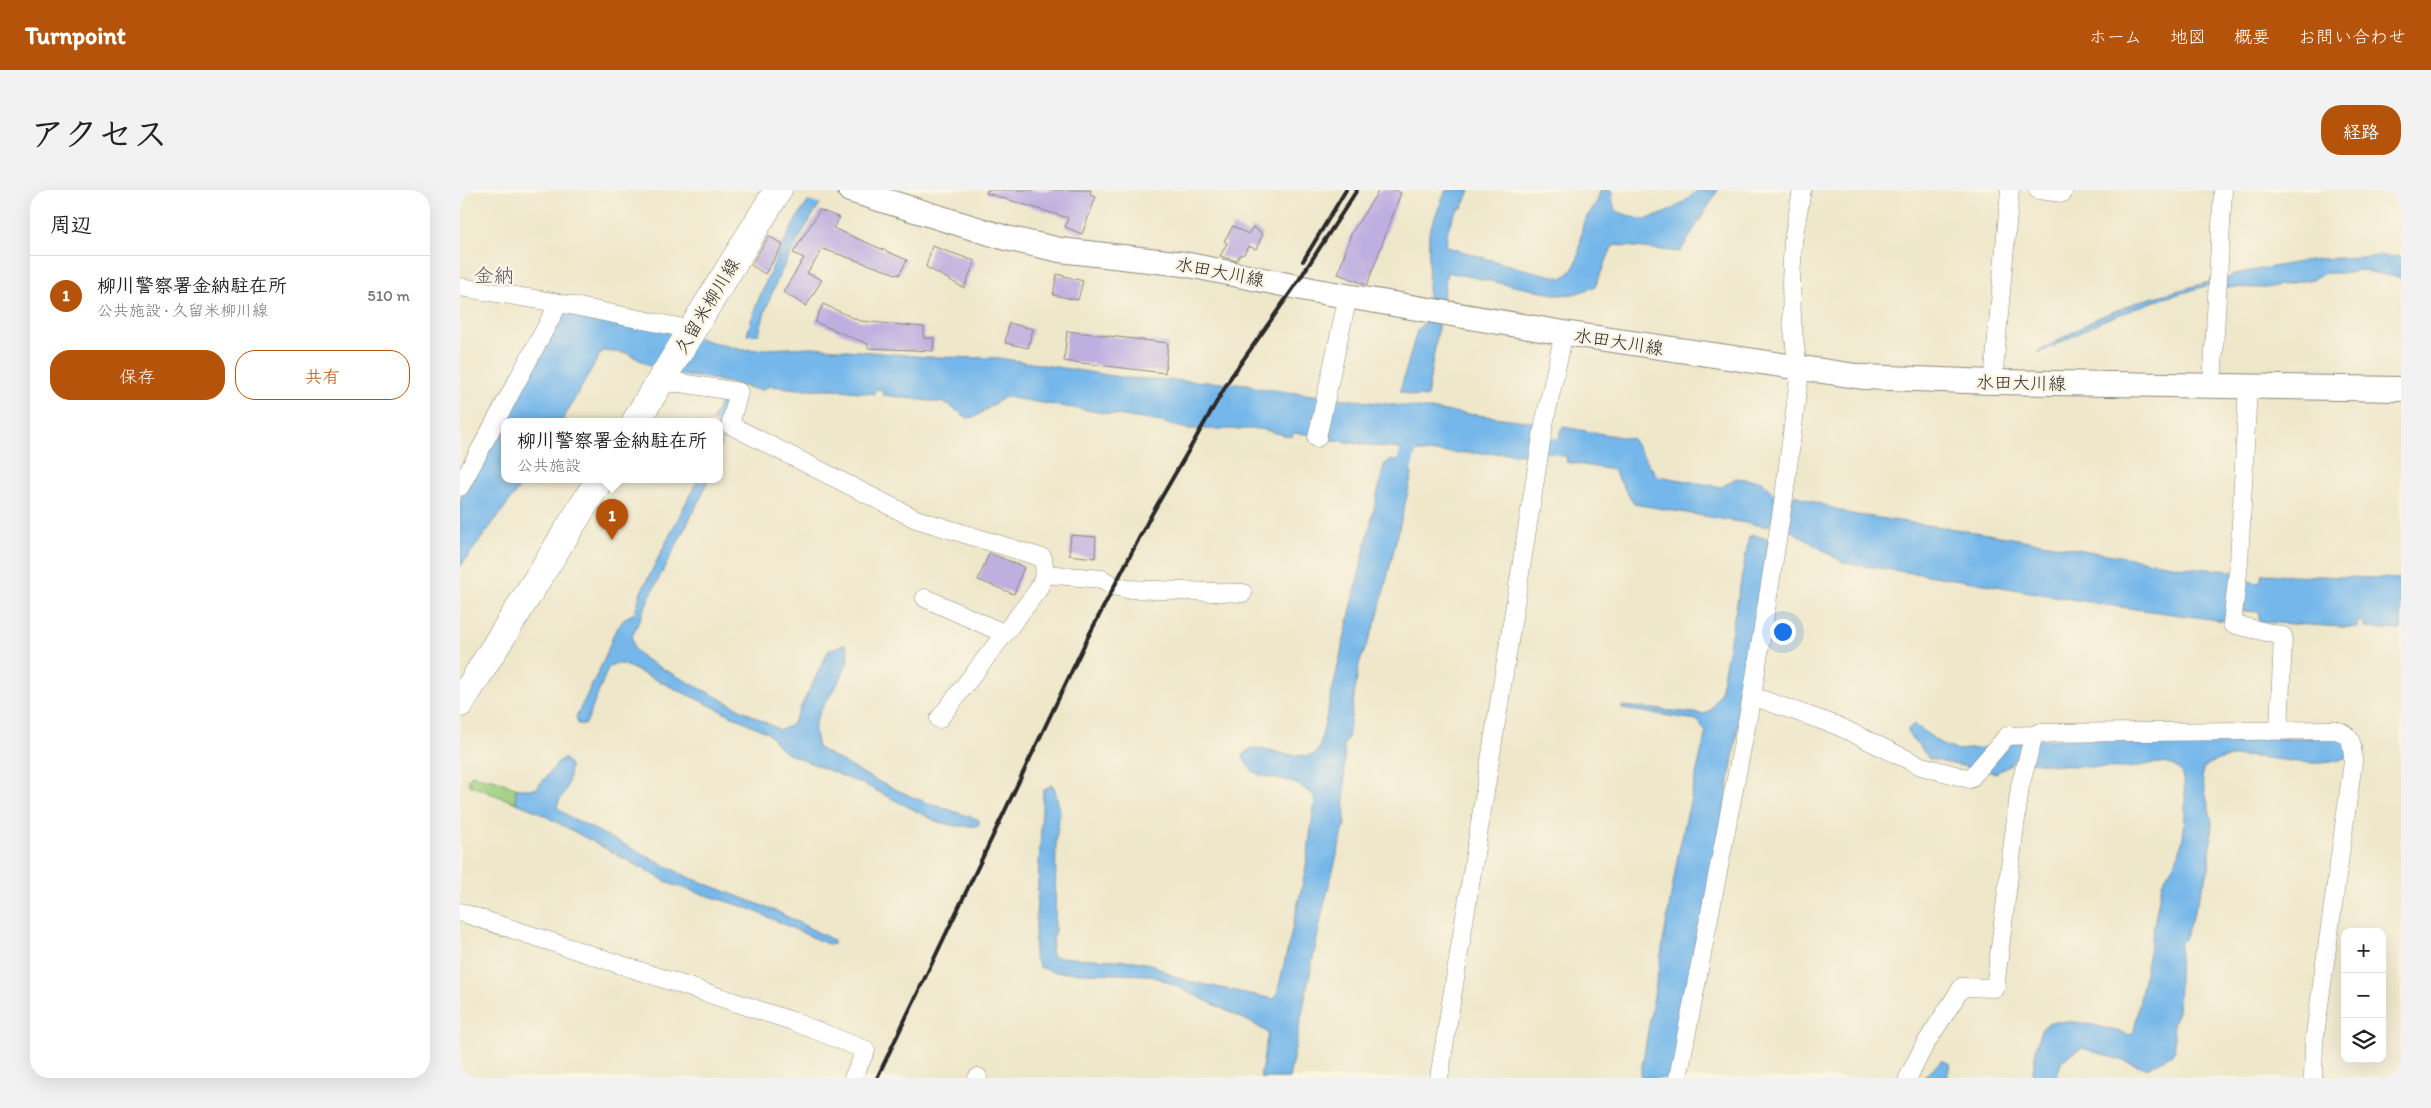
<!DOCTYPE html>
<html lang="ja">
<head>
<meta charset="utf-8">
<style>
	body { margin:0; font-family:Itim,"Klee One",sans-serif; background:#f2f2f2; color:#222 }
	.controls { position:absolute; right:15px; bottom:15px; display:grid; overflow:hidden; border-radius:10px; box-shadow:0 5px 20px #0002 }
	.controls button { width:45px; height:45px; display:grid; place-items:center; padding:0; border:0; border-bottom:1px solid #e0e0e0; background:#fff; color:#222; font:25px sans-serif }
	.you { position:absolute; left:1322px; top:441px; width:18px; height:18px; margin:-12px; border:4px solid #fff; border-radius:50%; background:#1a73e8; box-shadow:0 0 0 8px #1a73e833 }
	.badge { display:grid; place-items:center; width:32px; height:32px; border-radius:50%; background:#b45309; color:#fff; font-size:16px; font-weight:700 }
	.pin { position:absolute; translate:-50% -41px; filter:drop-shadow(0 1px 2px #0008) }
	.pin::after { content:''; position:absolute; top:26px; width:18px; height:15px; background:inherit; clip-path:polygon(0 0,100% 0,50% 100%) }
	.popup { position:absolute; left:41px; top:228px; width:222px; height:65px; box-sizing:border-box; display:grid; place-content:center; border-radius:10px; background:#fff; filter:drop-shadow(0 1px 4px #0005); font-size:16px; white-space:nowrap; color:#767676 }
	.popup b { font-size:19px; color:#222 }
	.popup::after { content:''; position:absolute; left:50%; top:100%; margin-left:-10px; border:10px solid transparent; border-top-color:#fff }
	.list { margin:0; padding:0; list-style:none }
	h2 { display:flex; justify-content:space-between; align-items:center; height:65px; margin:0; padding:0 20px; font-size:21px }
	h2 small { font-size:16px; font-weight:400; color:#767676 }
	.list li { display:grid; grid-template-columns:32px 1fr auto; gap:15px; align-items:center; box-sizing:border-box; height:80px; padding:0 20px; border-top:1px solid #e0e0e0 }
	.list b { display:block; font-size:19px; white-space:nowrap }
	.list p { margin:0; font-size:16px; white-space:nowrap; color:#767676 }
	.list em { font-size:16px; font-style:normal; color:#767676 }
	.actions { display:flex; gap:10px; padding:15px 20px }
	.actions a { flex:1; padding:11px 0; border:1px solid #b45309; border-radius:20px; text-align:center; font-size:18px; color:#b45309 }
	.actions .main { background:#b45309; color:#fff }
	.icon { flex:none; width:28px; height:28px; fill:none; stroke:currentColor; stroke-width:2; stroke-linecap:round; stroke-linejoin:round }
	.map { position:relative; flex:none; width:1941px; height:888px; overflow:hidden; border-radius:20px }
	header { display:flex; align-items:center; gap:30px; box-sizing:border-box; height:70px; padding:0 25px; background:#b45309; color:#fff }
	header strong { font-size:24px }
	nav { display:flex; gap:28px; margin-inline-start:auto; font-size:18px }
	.intro { display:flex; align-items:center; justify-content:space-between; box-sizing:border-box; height:120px; padding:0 30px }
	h1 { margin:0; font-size:35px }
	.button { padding:12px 22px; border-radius:20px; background:#b45309; color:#fff; font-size:18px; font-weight:700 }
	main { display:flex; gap:30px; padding:0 30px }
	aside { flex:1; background:#fff; border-radius:20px; box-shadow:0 5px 20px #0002 }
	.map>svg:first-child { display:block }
	.green { fill:#9bce7e; stroke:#637c54 }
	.water { fill:#75b7ea; stroke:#50718a }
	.pier { fill:#eee7ca }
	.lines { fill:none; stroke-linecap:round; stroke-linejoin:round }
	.canal { stroke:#75b7ea; stroke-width:16 }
	.building { fill:#bfaee0 }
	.street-casing { stroke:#8c897a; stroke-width:19 }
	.secondary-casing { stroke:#8c897a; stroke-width:26 }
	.primary-casing { stroke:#8c897a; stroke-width:29 }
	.street { stroke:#fff; stroke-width:18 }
	.secondary { stroke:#fff; stroke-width:24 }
	.primary { stroke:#fff; stroke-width:28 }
	.rail { stroke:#2b2b2b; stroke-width:4 }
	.labels { text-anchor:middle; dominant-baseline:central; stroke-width:5; stroke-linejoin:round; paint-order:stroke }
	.street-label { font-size:18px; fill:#2b2b2b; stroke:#fcf5e5 }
	.quarter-label { font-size:20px; fill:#5f596a; stroke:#fcf5e5 }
</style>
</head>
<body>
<header>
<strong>Turnpoint</strong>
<nav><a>ホーム</a><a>地図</a><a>概要</a><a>お問い合わせ</a></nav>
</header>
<div class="intro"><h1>アクセス</h1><a class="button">経路</a></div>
<main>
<aside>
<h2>周辺<small></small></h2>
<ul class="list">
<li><span class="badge">1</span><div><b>柳川警察署金納駐在所</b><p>公共施設 · 久留米柳川線</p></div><em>510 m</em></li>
</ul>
<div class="actions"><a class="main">保存</a><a>共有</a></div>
</aside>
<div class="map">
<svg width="1941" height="888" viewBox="0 0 1941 888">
	<rect width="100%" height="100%" fill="#fcf5e5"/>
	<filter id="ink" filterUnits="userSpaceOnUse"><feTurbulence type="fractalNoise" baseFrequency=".02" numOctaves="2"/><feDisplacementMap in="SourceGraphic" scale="10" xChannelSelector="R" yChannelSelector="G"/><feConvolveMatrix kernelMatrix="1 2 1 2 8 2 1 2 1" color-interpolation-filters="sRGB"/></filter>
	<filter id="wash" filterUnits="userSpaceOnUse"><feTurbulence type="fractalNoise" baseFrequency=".0096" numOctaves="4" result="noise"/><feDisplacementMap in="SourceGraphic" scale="20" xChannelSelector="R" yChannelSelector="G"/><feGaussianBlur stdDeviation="1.12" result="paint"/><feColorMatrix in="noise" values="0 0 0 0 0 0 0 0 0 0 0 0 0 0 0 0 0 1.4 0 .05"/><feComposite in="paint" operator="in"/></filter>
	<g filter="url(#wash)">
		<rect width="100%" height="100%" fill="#eee7ca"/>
		<!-- green -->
		<path class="green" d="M12,585L36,590L58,599L55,601L56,613L9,595L8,589Z"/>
		<!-- water -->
		<path class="water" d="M357,0H369C340,44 311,92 299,144L287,145C296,109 319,61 337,28C343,18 350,10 357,0Z
			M986,0H1010L1003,17L997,20C991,30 984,44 987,57L1059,78L1102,88C1123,76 1118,56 1123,35C1124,26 1139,16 1140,0H1152L1153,14L1157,21C1165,24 1175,29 1183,29C1198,29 1228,12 1237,0H1258L1220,62L1156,55L1152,57L1135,97L1114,104L1098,105L987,82L967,207L954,206L940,201L957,141L965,132L968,109L969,42Z
			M1923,66L1941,67V88L1898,80L1890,83H1865L1853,89L1805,98L1762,97L1763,91L1774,84L1856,69Z
			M1753,91L1750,95L1695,111L1642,131L1580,163L1578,162L1637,128L1680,111Z
			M103,121L193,137L283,160L353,157L467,167L539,168L666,188L788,194L797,198L828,202L1074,232L1077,238L1070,264L961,262L871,250L870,246L833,243L832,247L801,239H727L701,232L545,207L515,227L508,228L485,213L423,205V200L415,199L414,204L374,199H339L310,196L300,200L248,188L217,185L194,178L167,163L142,161L102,231H44V289H66L0,377V309L17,282Z
			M263,207L277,210L260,258V231H252Z
			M1103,237L1172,249L1197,286L1262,297L1276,288L1302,291L1314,304V309L1332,312L1334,305L1391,324L1522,343L1723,377L1772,381L1774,390L1800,393L1802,384L1941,389V440L1905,438V432L1898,431V438L1802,432H1799V422L1772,420L1765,431L1646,415L1501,390L1384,373L1328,339V333L1311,331L1309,336H1303L1174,314L1153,280L1106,272L1107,267L1097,264L1100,242Z
			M939,270L949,277L952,285L917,429L899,474L888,547L884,555L885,634L863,719L829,888H800L808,843L794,834L701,789L688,785L593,782L580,777L574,767L583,601L591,595L594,597L600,620L596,650L595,739L591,761L593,767L675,771L694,775L711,785L728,791L814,809L817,805L845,683L855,610L852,603C846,600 839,595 832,592C811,585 792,591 783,566L786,561L794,558L805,559L824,564L847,566L855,564L859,559L924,275L929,271Z
			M238,289H248L241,307L190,406L172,447L174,459L186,470L320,540L332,535L369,460L385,454C400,475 359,513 355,535C354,542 357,551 358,558L415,590L457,609L517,629L519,630V634L516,636H496L478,632L407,596L324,562L308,543L163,474H154L148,478L126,534H118L116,527L145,468L154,443L165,428L175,423L180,404Z
			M1293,345L1309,349L1268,597L1214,888H1180L1218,665L1246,541L1237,530L1162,519V516L1244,524L1250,520L1260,504L1288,353L1289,347Z
			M1454,534L1484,556L1497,560L1534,557L1565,550L1681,548L1736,550L1893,547L1901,560C1893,563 1884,569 1876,571C1835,581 1775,550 1743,579L1742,588L1752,632L1749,679L1724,750L1720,754L1718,822L1713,833L1715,860L1711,865L1687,878L1622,858L1602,870L1596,888H1572C1574,876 1576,849 1582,839C1593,821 1653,840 1670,845L1674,841L1702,693C1709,682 1716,672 1720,660C1725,647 1730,585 1717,578C1701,567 1682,578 1664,578C1629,577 1593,576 1557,570L1536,583L1469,569L1459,555L1454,552L1448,542V539Z
			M101,569H105L110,575C110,583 109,591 106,599C103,606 99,609 97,617L108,626L228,687L316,721L373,750V755L365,753L288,718L213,695L74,620L56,613L55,601L58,599H76Z
			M1482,870L1490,874L1487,888H1463Z"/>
		<!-- pier -->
		<path class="pier" d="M354,0H371L363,14L347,11Z"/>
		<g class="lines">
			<!-- canal -->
			<path class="canal" d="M1069,253L1119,259
				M939,295L954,239"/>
		</g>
		<g id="blocks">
			<!-- building -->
			<path class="building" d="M527,0H631L630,5L636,7L622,44L605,37L608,28L526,3Z
				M919,0H935L941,3L907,95L878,84L891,44Z
				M360,20L380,28L373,38L447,70L439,85L363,59L347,83L362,90L346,116L323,102L344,68L333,63Z
				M773,36L788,44L793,37L803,44L796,59L788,56L784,64L780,65L776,71L760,66L767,53L764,51Z
				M309,46L323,55L305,84L291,75Z
				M472,56L515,71L504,98L466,77Z
				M597,84L623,91L618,110L593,105Z
				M363,114L400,131L464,137V148H474L473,161L408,158V154L355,132Z
				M549,133L573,139L568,158L545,153Z
				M607,141L708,153L705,183L604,171Z
				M611,345L636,347L635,368L609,365Z
				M529,363L564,377L554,404L518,390Z"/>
		</g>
	</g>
	<g filter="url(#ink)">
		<use href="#blocks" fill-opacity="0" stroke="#8c897a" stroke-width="1"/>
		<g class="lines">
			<defs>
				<path id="street" d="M1578,0L1603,3L1604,0
					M0,97L99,113L233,140
					M1533,192L1550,0
					M200,193H221L279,202L270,235L456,329L583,368L585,384L578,400L479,529
					M1752,196L1763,0
					M1788,196L1779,373L1772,434L1823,446L1819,540
					M857,248L888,106
					M0,297L99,113
					M585,384L642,389L654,396L667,399L783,403
					M465,408L543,443
					M1292,506L1378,536L1461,576L1510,589L1547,546L1574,545L1578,543L1875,540C1893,544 1893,557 1893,572L1854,852L1853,888
					M0,722L332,831L406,860L393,888
					M517,888L518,887
					M979,888L1084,234L1104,143
					M1218,888L1292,506L1324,307L1339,189L1332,131L1331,92L1333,51L1342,0
					M1448,888L1464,856L1502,797L1535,798L1560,596L1574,545"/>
				<path id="secondary" d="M390,0L546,48L600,60L724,74L857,101L1104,143L1403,187L1533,192L1941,199"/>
				<path id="primary" d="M176,231L318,0
					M0,513L140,289"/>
			</defs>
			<!-- street casing -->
			<use href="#street" class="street-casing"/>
			<!-- secondary casing -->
			<use href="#secondary" class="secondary-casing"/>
			<!-- primary casing -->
			<use href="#primary" class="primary-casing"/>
			<!-- street -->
			<use href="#street" class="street"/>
			<!-- secondary -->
			<use href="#secondary" class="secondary"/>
			<!-- primary -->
			<use href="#primary" class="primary"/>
			<!-- rail -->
			<path class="rail" d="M843,71L886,0
				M417,888L628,447L689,329L771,187L835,96L897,0"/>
		</g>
	</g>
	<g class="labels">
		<!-- street labels -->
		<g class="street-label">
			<text transform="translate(760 82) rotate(11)">水田大川線</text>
			<text transform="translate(247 116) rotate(-59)">久留米柳川線</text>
			<text transform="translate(1159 152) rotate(9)">水田大川線</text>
			<text transform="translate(1561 193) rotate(1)">水田大川線</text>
		</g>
		<!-- quarter labels -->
		<g class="quarter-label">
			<text x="34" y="85">金納</text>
		</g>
	</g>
</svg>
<div class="controls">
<button>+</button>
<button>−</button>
<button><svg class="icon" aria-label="layers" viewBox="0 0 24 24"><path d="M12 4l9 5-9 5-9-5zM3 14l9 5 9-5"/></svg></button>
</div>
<div class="you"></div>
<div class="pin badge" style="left:152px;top:350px">1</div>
<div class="popup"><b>柳川警察署金納駐在所</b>公共施設</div>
</div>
</main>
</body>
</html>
